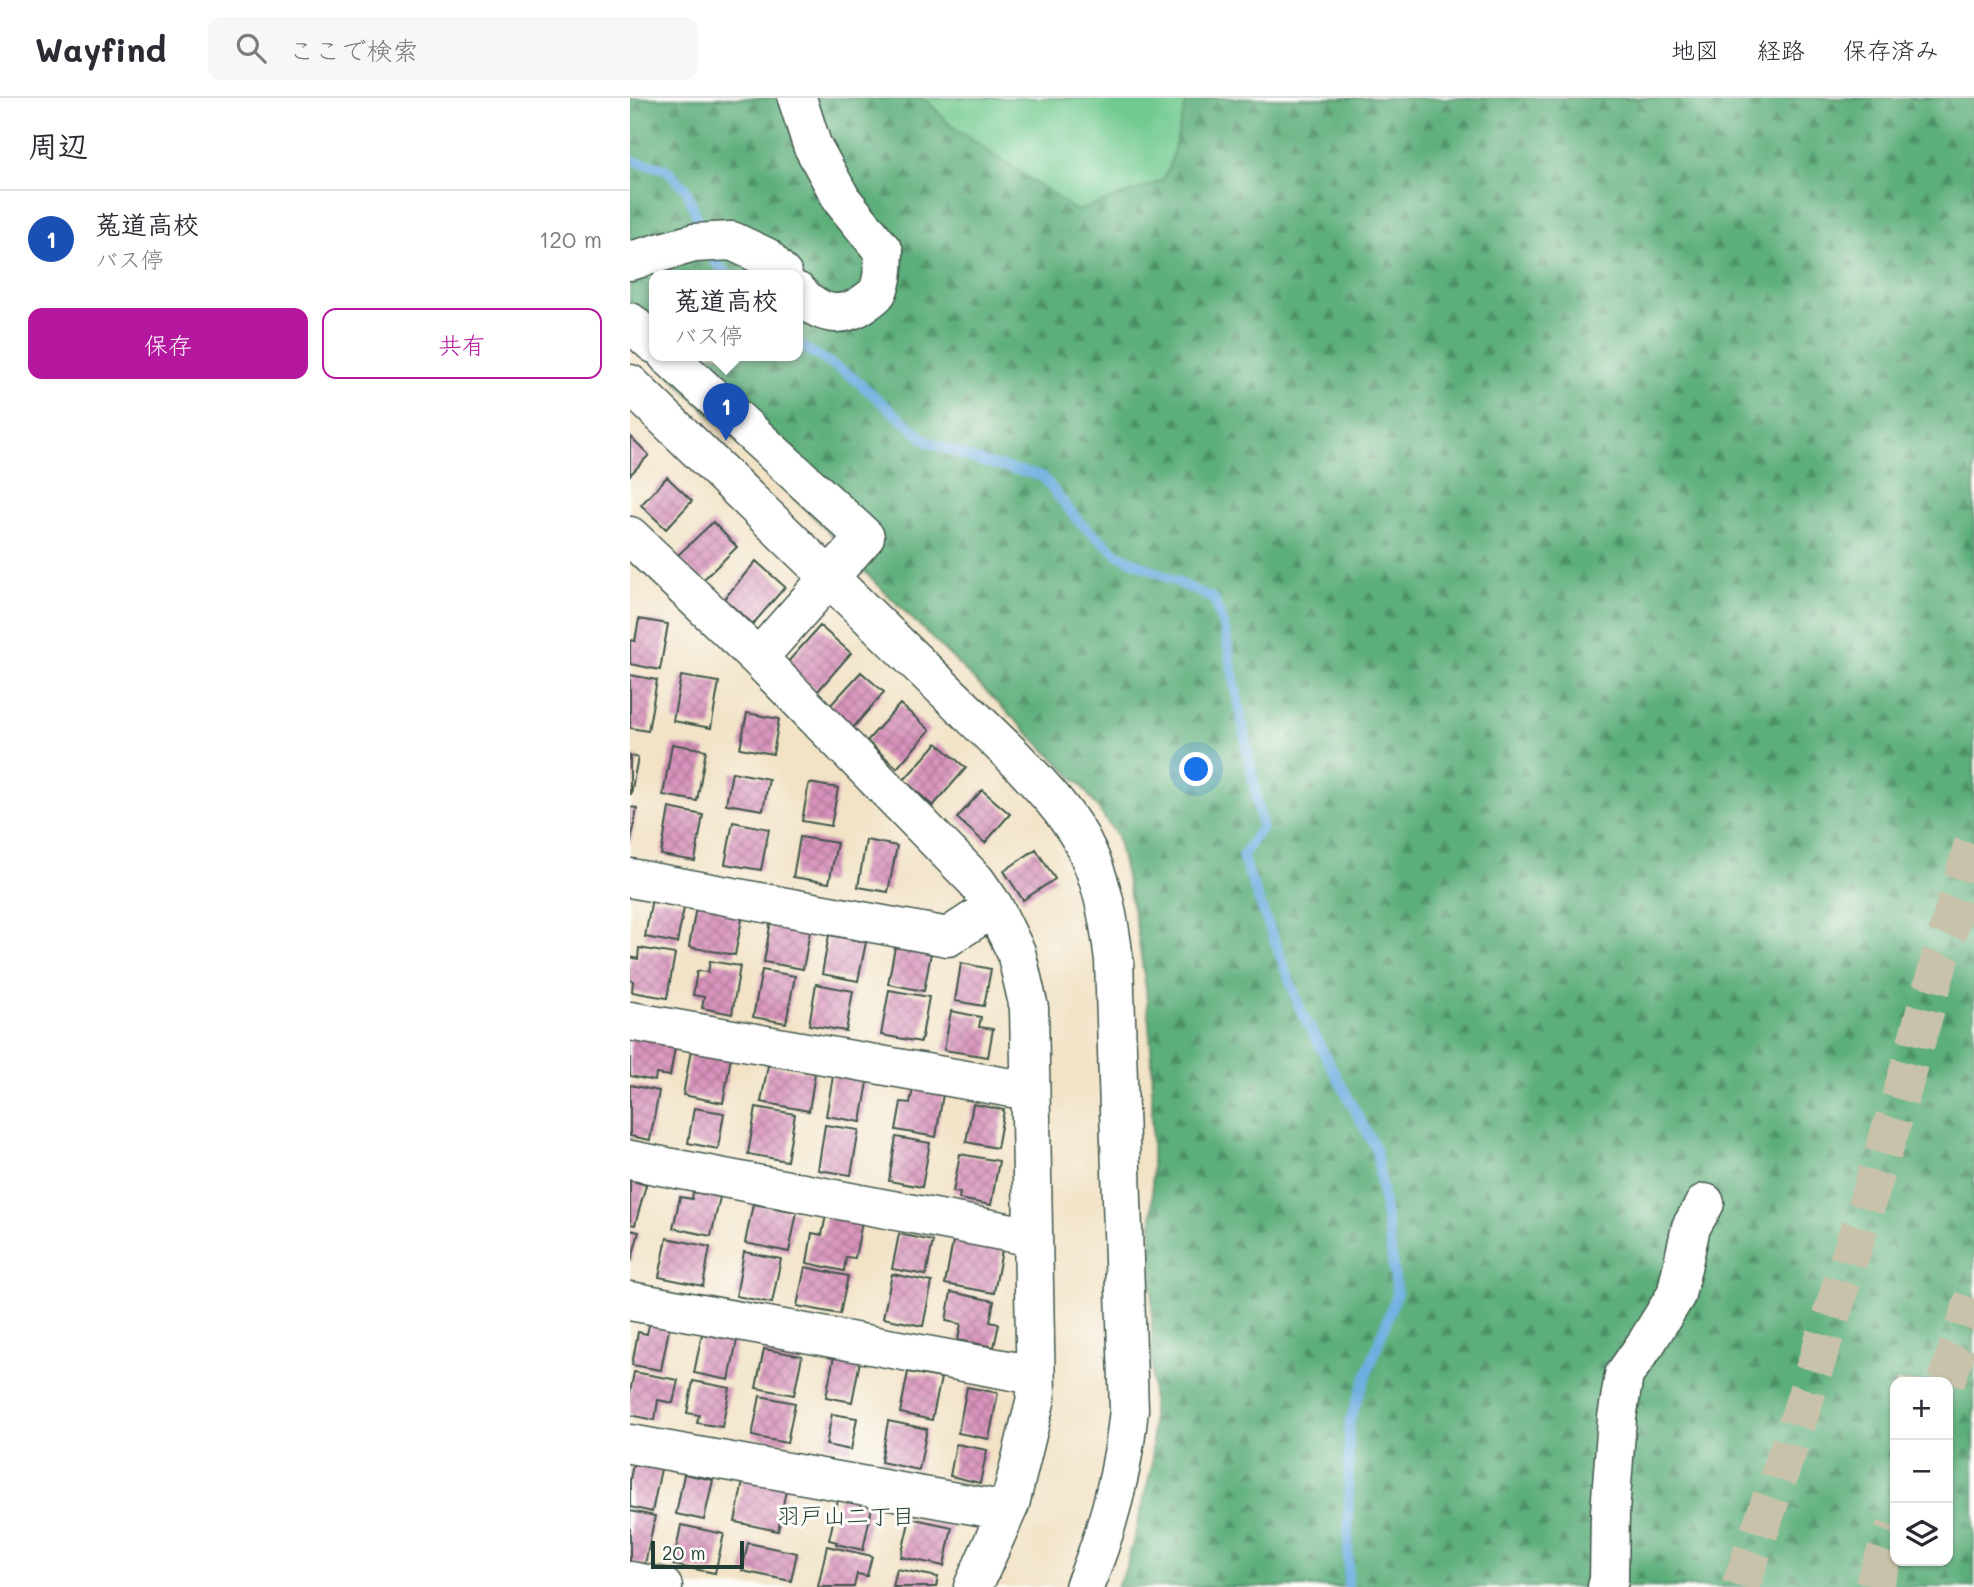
<!DOCTYPE html>
<html lang="ja">
<head>
<meta charset="utf-8">
<style>
	body { margin:0; font-family:Mali,"Klee One",sans-serif; background:#f7f7f7; color:#2b2b33 }
	.controls { position:absolute; right:21px; bottom:21px; display:grid; overflow:hidden; border-radius:14px; box-shadow:0 2px 5px #0004 }
	.controls button { width:63px; height:63px; display:grid; place-items:center; padding:0; border:0; border-bottom:2px solid #e1e1e2; background:#fff; color:#2b2b33; font:35px sans-serif }
	.scale { position:absolute; left:21px; bottom:18px; width:93px; box-sizing:border-box; padding-left:7px; border:4px solid #1f3d34; border-top:0; font-size:19px; line-height:24px; white-space:nowrap; color:#1f3d34; -webkit-text-stroke:5px #fdfcf7; paint-order:stroke }
	.you { position:absolute; left:567px; top:672px; width:24px; height:24px; margin:-18px; border:5px solid #fff; border-radius:50%; background:#1a73e8; box-shadow:0 0 0 10px #1a73e833 }
	.badge { display:grid; place-items:center; width:46px; height:46px; border-radius:50%; background:#b5179e; color:#fff; font-size:23px; font-weight:700 }
	.pin { position:absolute; translate:-50% -58px; filter:drop-shadow(0 2px 4px #0008) }
	.pin::after { content:''; position:absolute; top:37px; width:24px; height:21px; background:inherit; clip-path:polygon(0 0,100% 0,50% 100%) }
	.popup { position:absolute; left:19px; top:172px; width:154px; height:91px; box-sizing:border-box; display:grid; place-content:center; border-radius:14px; background:#fff; filter:drop-shadow(0 2px 5px #0005); font-size:23px; white-space:nowrap; color:#7c7c81 }
	.popup b { font-size:26px; color:#2b2b33 }
	.popup::after { content:''; position:absolute; left:50%; top:100%; margin-left:-14px; border:14px solid transparent; border-top-color:#fff }
	.list { margin:0; padding:0; list-style:none }
	h2 { display:flex; justify-content:space-between; align-items:center; height:91px; margin:0; padding:0 28px; font-size:30px }
	h2 small { font-size:23px; font-weight:400; color:#7c7c81 }
	.list li { display:grid; grid-template-columns:46px 1fr auto; gap:21px; align-items:center; box-sizing:border-box; height:98px; padding:0 28px; border-top:2px solid #e1e1e2 }
	.list b { display:block; font-size:26px; white-space:nowrap }
	.list p { margin:0; font-size:23px; white-space:nowrap; color:#7c7c81 }
	.list em { font-size:23px; font-style:normal; color:#7c7c81 }
	.actions { display:flex; gap:14px; padding:21px 28px }
	.actions a { flex:1; padding:16px 0; border:2px solid #b5179e; border-radius:14px; text-align:center; font-size:24px; color:#b5179e }
	.actions .main { background:#b5179e; color:#fff }
	.icon { flex:none; width:38px; height:38px; fill:none; stroke:currentColor; stroke-width:2; stroke-linecap:round; stroke-linejoin:round }
	.map { position:relative; flex:none; width:1344px; height:1489px; overflow:hidden }
	header { display:flex; align-items:center; gap:42px; box-sizing:border-box; height:98px; padding:0 35px; background:#fff; border-bottom:2px solid #e1e1e2 }
	header strong { font-size:33px }
	nav { display:flex; gap:38px; margin-inline-start:auto; font-size:24px }
	.search { width:490px; height:63px; background:#f7f7f7; display:flex; align-items:center; gap:18px; box-sizing:border-box; padding:0 24px; border-radius:14px; color:#7c7c81; font-size:26px }
	main { display:flex }
	aside { flex:1; background:#fff }
	.map>svg:first-child { display:block }
	.forest { fill:url(#forest-firs); stroke:#3e7657; stroke-width:2; fill-rule:evenodd }
	.pitch { fill:#71ca90; stroke:#488462; stroke-width:2 }
	.lines { fill:none; stroke-linecap:round; stroke-linejoin:round }
	.stream { stroke:#6daee1; stroke-width:10 }
	.building { fill:url(#building-cross-hatch) }
	.highway-tunnel { stroke:#c8c2aa; stroke-width:38; stroke-dasharray:38 19; stroke-linecap:butt }
	.minor-casing { stroke:#3f564a; stroke-width:41 }
	.minor { stroke:#fff; stroke-width:38 }
	.labels { text-anchor:middle; dominant-baseline:central; stroke-width:6; stroke-linejoin:round; paint-order:stroke }
	.neighbourhood-label { font-size:23px; fill:#1f3d34; stroke:#fdfcf7 }
</style>
</head>
<body>
<header>
<strong>Wayfind</strong>
<div class="search"><svg class="icon" aria-label="search" viewBox="0 0 24 24"><circle cx="10" cy="10" r="6"/><path d="M15 15l6 6"/></svg>ここで検索</div>
<nav><a>地図</a><a>経路</a><a>保存済み</a></nav>
</header>
<main>
<aside>
<h2>周辺<small></small></h2>
<ul class="list">
<li><span class="badge" style="background:#1a4fb4">1</span><div><b>菟道高校</b><p>バス停</p></div><em>120 m</em></li>
</ul>
<div class="actions"><a class="main">保存</a><a>共有</a></div>
</aside>
<div class="map">
<svg width="1344" height="1489" viewBox="0 0 1344 1489">
	<defs>
		<pattern id="forest-firs" width="22" height="20" patternUnits="userSpaceOnUse" patternTransform="scale(1.75)"><rect width="22" height="20" fill="#5cae7a"/><path d="M5 1l3.5 6h-7zM16 11l3.5 6h-7z" fill="#4b8f65"/></pattern>
		<pattern id="building-cross-hatch" width="8" height="8" patternUnits="userSpaceOnUse" patternTransform="scale(1.75)"><rect width="8" height="8" fill="#d993bc"/><path d="M0 0l8 8M0 8l8-8" fill="none" stroke="#af799a"/></pattern>
	</defs>
	<rect width="100%" height="100%" fill="#fdfcf7"/>
	<filter id="ink" filterUnits="userSpaceOnUse"><feTurbulence type="fractalNoise" baseFrequency=".0143" numOctaves="2"/><feDisplacementMap in="SourceGraphic" scale="14" xChannelSelector="R" yChannelSelector="G"/><feConvolveMatrix kernelMatrix="1 2 1 2 8 2 1 2 1" color-interpolation-filters="sRGB"/></filter>
	<filter id="wash" filterUnits="userSpaceOnUse"><feTurbulence type="fractalNoise" baseFrequency=".00686" numOctaves="4" result="noise"/><feDisplacementMap in="SourceGraphic" scale="28" xChannelSelector="R" yChannelSelector="G"/><feGaussianBlur stdDeviation="1.57" result="paint"/><feColorMatrix in="noise" values="0 0 0 0 0 0 0 0 0 0 0 0 0 0 0 0 0 1.4 0 .05"/><feComposite in="paint" operator="in"/></filter>
	<g filter="url(#wash)">
		<rect width="100%" height="100%" fill="#f2e3c7"/>
		<!-- forest -->
		<path class="forest" d="M0,0H1344V1489H487L497,1468L522,1368V961L516,891L506,825L487,738L452,688L238,477L197,432L10,248L0,241ZM24,177H168V257H24ZM1265,1284H1318V1463H1265Z"/>
		<!-- pitch -->
		<path class="pitch" d="M295,0H557L539,70L532,83L447,113L319,26Z"/>
		<g class="lines">
			<!-- stream -->
			<path class="stream" d="M0,62L36,71L56,91L69,125
				M80,158L98,177
				M168,246L221,278L298,344L355,365L412,378L449,424L489,457L584,501L595,533L632,729L612,758L672,915L746,1051L767,1195L719,1325L718,1489"/>
		</g>
		<g id="blocks">
			<!-- building -->
			<path class="building" d="M0,338L19,357L0,377Z
				M37,379L62,403L36,431L11,407Z
				M83,424L107,449L70,485L46,459Z
				M126,463L155,489L123,526L94,501Z
				M9,521L38,526L30,572L0,566V542L5,543Z
				M190,528L221,555L187,594L156,566Z
				M231,574L254,594L222,631L198,610Z
				M0,577L27,582L18,633L0,630Z
				M51,578L89,584L81,630L43,623Z
				M270,606L300,632L267,670L237,643Z
				M117,615L149,621L143,656L110,650Z
				M307,645L336,670L303,708L274,682Z
				M42,646L76,652L67,703L33,697Z
				M0,658L8,659L1,696H0Z
				M102,674L139,681L133,712L96,706Z
				M179,685L208,690L201,728L172,723Z
				M352,692L380,716L355,745L327,720Z
				M0,709L7,710L1,744H0Z
				M39,710L73,717L65,763L31,757Z
				M103,724L139,731L131,772L95,766Z
				M170,739L207,745L199,785L163,779Z
				M236,742L267,748L258,794L228,789Z
				M406,751L425,781L393,802L374,773Z
				M22,800L55,805L47,845L15,839Z
				M67,803L114,811L105,857L59,849Z
				M142,816L182,823L173,871L134,864Z
				M199,837L236,844L228,883L192,876Z
				M265,849L301,855L294,893L258,886Z
				M9,850L45,856L37,900L2,894L3,883L0,882V859L8,861Z
				M80,863L110,868L102,916L72,910L74,899L63,897L67,873L78,874Z
				M331,865L361,871L354,908L325,903Z
				M132,872L165,878L156,925L123,919Z
				M186,886L223,893L216,933L179,927Z
				M259,892L299,899L291,944L251,937Z
				M321,913L351,919L349,929L363,931L358,959L314,952Z
				M0,936L46,944L40,978L26,976L25,983L0,978Z
				M61,952L101,959L93,1005L53,997Z
				M138,967L185,975L179,1013L131,1004Z
				M203,978L238,984L231,1024L196,1018Z
				M0,987L29,993L20,1042L0,1038Z
				M283,991L313,996L306,1039L266,1032L271,1004L280,1005Z
				M343,1006L374,1012L367,1050L336,1044Z
				M126,1009L165,1016L157,1063L118,1056Z
				M64,1010L94,1015L88,1051L58,1045Z
				M195,1027L229,1032L221,1077L188,1072Z
				M266,1039L300,1045L292,1089L259,1083Z
				M330,1056L369,1063L361,1107L329,1101L330,1095L323,1094Z
				M0,1082L16,1087L5,1127L0,1126Z
				M63,1094L90,1099L81,1138L43,1130L50,1099L62,1101Z
				M123,1106L167,1114L159,1154L115,1145Z
				M196,1117L232,1124L225,1160L216,1159L214,1173L177,1165L182,1135L192,1137Z
				M0,1132L9,1134L1,1164H0Z
				M269,1136L303,1143L296,1177L262,1171Z
				M37,1140L80,1149L73,1188L29,1179Z
				M323,1143L372,1152L364,1195L315,1186Z
				M114,1154L151,1161L142,1205L106,1198Z
				M175,1169L218,1178L210,1216L167,1208Z
				M262,1176L302,1184L293,1228L253,1220Z
				M321,1194L364,1203L360,1224L369,1226L364,1249L328,1242L331,1226L316,1223Z
				M20,1223L40,1226L31,1272L2,1267L8,1234L17,1236Z
				M72,1236L107,1242L99,1282L64,1275Z
				M134,1251L172,1258L164,1297L126,1290Z
				M204,1258L230,1263L222,1304L196,1299Z
				M4,1274L48,1282L43,1305L28,1302L25,1322L0,1317V1295Z
				M278,1274L311,1280L302,1322L270,1315Z
				M63,1283L100,1290L92,1329L67,1325L69,1317L57,1315Z
				M337,1289L368,1295L359,1341L328,1335Z
				M130,1298L165,1305L157,1345L122,1338Z
				M202,1316L227,1320L221,1352L196,1347Z
				M258,1323L297,1331L289,1372L251,1364Z
				M326,1346L357,1352L350,1385L320,1378Z
				M4,1361L32,1366L22,1414L0,1409V1381Z
				M54,1376L83,1382L74,1422L46,1416Z
				M114,1378L157,1387L148,1433L105,1424Z
				M209,1397L243,1404L233,1452L206,1446L207,1444L199,1442Z
				M0,1413L25,1418L15,1467L0,1464Z
				M280,1420L322,1429L314,1468L271,1459Z
				M51,1427L94,1436L85,1475L43,1467Z
				M118,1445L167,1455L161,1483L112,1473Z
				M197,1448L242,1458L237,1478L227,1476L224,1489H188Z
				M267,1471L308,1479L306,1489H263Z"/>
		</g>
	</g>
	<g filter="url(#ink)">
		<use href="#blocks" fill-opacity="0" stroke="#3f564a" stroke-width="2"/>
		<g class="lines">
			<!-- highway-tunnel -->
			<path class="highway-tunnel" d="M1316,1284L1344,1200
				M1110,1489L1165,1332L1270,1001L1344,742
				M1243,1489L1265,1429"/>
			<defs>
				<path id="minor" d="M167,0L182,47L212,102L254,154C253,168 254,180 248,193C246,198 241,200 236,204C210,223 188,216 168,194
					M0,163L64,145L102,143L136,159L153,177
					M0,224L24,246
					M37,257L235,439L128,560
					M0,286L385,660C409,686 434,711 451,741C472,779 479,821 484,862L499,1312C493,1374 478,1432 454,1489
					M0,438L128,560L346,783L364,809L386,854L399,910L406,1300L380,1406L343,1489
					M0,780L318,839L364,809
					M0,923L399,993
					M0,1062L403,1139
					M0,1203L405,1277
					M0,1346L377,1413
					M0,1483L33,1489
					M977,1489L979,1482L980,1414L987,1320L994,1277L1017,1244L1046,1197L1061,1129L1075,1105"/>
			</defs>
			<!-- minor casing -->
			<use href="#minor" class="minor-casing"/>
			<!-- minor -->
			<use href="#minor" class="minor"/>
		</g>
	</g>
	<g class="labels">
		<!-- neighbourhood labels -->
		<g class="neighbourhood-label">
			<text x="216" y="1417">羽戸山二丁目</text>
		</g>
	</g>
</svg>
<div class="controls">
<button>+</button>
<button>−</button>
<button><svg class="icon" aria-label="layers" viewBox="0 0 24 24"><path d="M12 4l9 5-9 5-9-5zM3 14l9 5 9-5"/></svg></button>
</div>
<div class="scale">20 m</div>
<div class="you"></div>
<div class="pin badge" style="left:96px;top:343px;background:#1a4fb4">1</div>
<div class="popup"><b>菟道高校</b>バス停</div>
</div>
</main>
</body>
</html>
